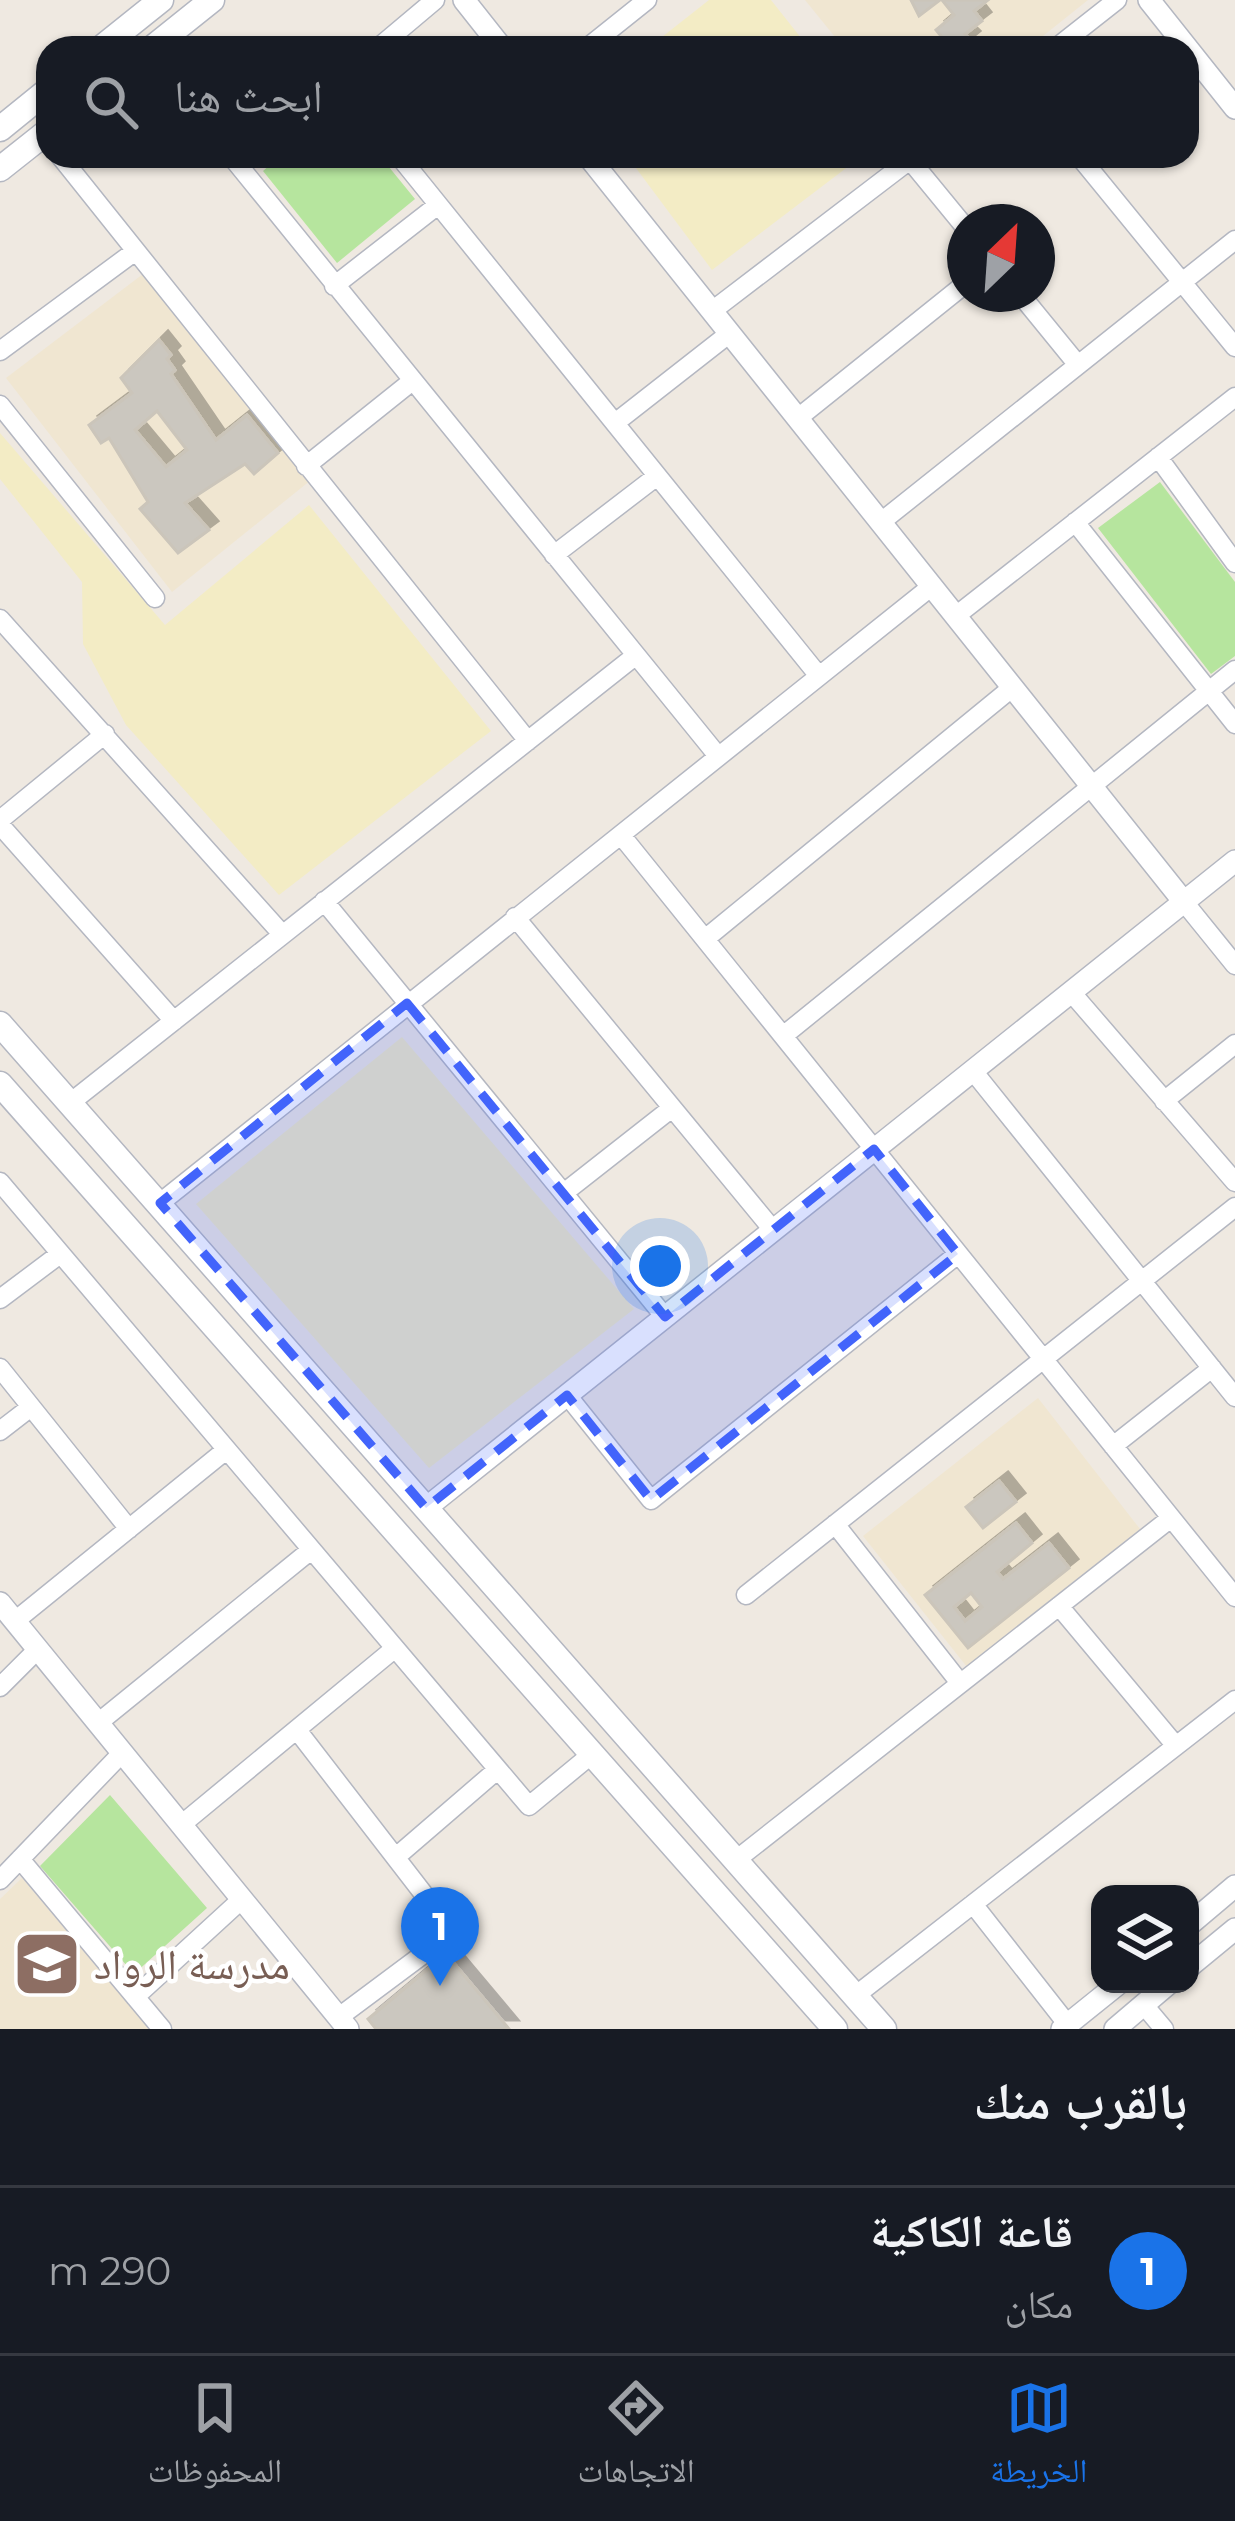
<!DOCTYPE html>
<html lang="ar">
<head>
<meta charset="utf-8">
<style>
	body { margin:0; font-family:Montserrat,"Noto Naskh Arabic",sans-serif; background:#20242c; color:#f1f3f6; direction:rtl }
	.controls { position:absolute; right:36px; bottom:36px; display:grid; overflow:hidden; border-radius:24px; box-shadow:0 3px 9px #0004 }
	.controls button { width:108px; height:108px; display:grid; place-items:center; padding:0; border:0; border-bottom:3px solid #363941; background:#171b24; color:#f1f3f6; font:60px sans-serif }
	.compass { position:absolute; left:947px; top:204px; width:108px; height:108px; border-radius:50%; background:#171b24; box-shadow:0 3px 9px #0004; rotate:25deg }
	.you { position:absolute; left:660px; top:1266px; width:42px; height:42px; margin:-30px; border:9px solid #fff; border-radius:50%; background:#1a73e8; box-shadow:0 0 0 18px #1a73e833 }
	.badge { display:grid; place-items:center; width:78px; height:78px; border-radius:50%; background:#1a73e8; color:#fff; font-size:39px; font-weight:700 }
	.pin { position:absolute; translate:-50% -99px; filter:drop-shadow(0 3px 6px #0008) }
	.pin::after { content:''; position:absolute; top:63px; width:42px; height:36px; background:inherit; clip-path:polygon(0 0,100% 0,50% 100%) }
	.list { margin:0; padding:0; list-style:none }
	h2 { display:flex; justify-content:space-between; align-items:center; height:156px; margin:0; padding:0 48px; font-size:51px }
	h2 small { font-size:39px; font-weight:400; color:#9ea1a6 }
	.list li { display:grid; grid-template-columns:78px 1fr auto; gap:36px; align-items:center; box-sizing:border-box; height:168px; padding:0 48px; border-top:3px solid #363941 }
	.list b { display:block; font-size:45px; white-space:nowrap }
	.list p { margin:0; font-size:39px; white-space:nowrap; color:#9ea1a6 }
	.list em { font-size:39px; font-style:normal; color:#9ea1a6 }
	.icon { flex:none; width:66px; height:66px; fill:none; stroke:currentColor; stroke-width:2; stroke-linecap:round; stroke-linejoin:round }
	.map { position:relative; flex:none; width:1235px; height:2029px; overflow:hidden; direction:ltr }
	.search { position:absolute; background:#171b24; box-shadow:0 3px 9px #0004; left:36px; right:36px; top:36px; height:132px; display:flex; align-items:center; gap:30px; box-sizing:border-box; padding:0 42px; border-radius:36px; color:#9ea1a6; font-size:45px }
	.sheet { height:324px; background:#171b24 }
	nav { display:flex; justify-content:space-around; align-items:center; box-sizing:border-box; height:168px; border-top:3px solid #363941; background:#171b24; font-size:33px; color:#9ea1a6 }
	nav a { display:grid; justify-items:center; gap:6px }
	nav .on { color:#1a73e8 }
	.map>svg:first-child { display:block }
	.education { fill:#f0e6d1 }
	.green { fill:#b6e59e }
	.sand { fill:#f3ecc5 }
	.building { fill:#cbc7bf; stroke:#cbc5ba; stroke-width:3; fill-rule:evenodd; filter:url(#shadow) }
	.lines { fill:none; stroke-linecap:round; stroke-linejoin:round }
	.minor-casing { stroke:#b4b7c1; stroke-width:21 }
	.tertiary-casing { stroke:#b4b7c1; stroke-width:24 }
	.secondary-casing { stroke:#b4b7c1; stroke-width:27 }
	.minor { stroke:#fff; stroke-width:18 }
	.tertiary { stroke:#fff; stroke-width:21 }
	.secondary { stroke:#fff; stroke-width:24 }
	.marked { fill:#4264fb; fill-opacity:0.2; stroke:#4264fb; stroke-width:9; stroke-dasharray:24 15; stroke-linejoin:round }
	.labels { text-anchor:middle; dominant-baseline:central; stroke-width:9; stroke-linejoin:round; paint-order:stroke }
	.education-label { font-size:42px; fill:#785e54; stroke:#fff; text-anchor:start }
</style>
</head>
<body>
<div class="map">
<svg width="1235" height="2029" viewBox="0 0 1235 2029">
	<defs>
		<filter id="shadow"><feDropShadow dx="9" dy="-9" stdDeviation="0" flood-color="#0004"/></filter>
	</defs>
	<rect width="100%" height="100%" fill="#efe9e1"/>
	<!-- education -->
	<path class="education" d="M805,0H1088L1028,48H844Z
		M143,274L311,480L172,592L6,378Z
		M1038,1398L1140,1529L967,1667L863,1536Z
		M22,1878L149,2029H0V1899Z"/>
	<!-- green -->
	<path class="green" d="M280,156H380L415,199L337,263L263,171Z
		M1160,482L1235,582V656L1211,674L1098,528Z
		M110,1795L207,1908L134,1974L40,1866Z"/>
	<!-- sand -->
	<path class="sand" d="M709,0H771L809,48H648Z
		M627,156H862L712,270Z
		M0,433L165,625L309,505L491,731L279,895L126,725L83,644L82,582L0,479Z
		M402,1037L634,1309L429,1468L196,1204Z"/>
	<!-- building -->
	<path class="building" d="M911,0H940L919,16Z
		M942,0H988L974,11L982,21L965,34L971,40L961,48H942L936,40L941,36L936,30L954,15Z
		M159,340L171,355L167,359L175,370L171,374L216,440L247,415L278,453L254,474L245,464L185,503L209,530L178,553L140,509L148,502L109,438L101,443L89,425L132,393L121,378ZM157,411L187,450L166,467L135,430Z
		M999,1481L1016,1502L983,1528L966,1507Z
		M1016,1523L1032,1543L997,1572L1003,1579L1049,1543L1069,1568L968,1648L925,1595ZM971,1593L982,1607L965,1621L954,1607Z
		M446,1954L509,2029H376L368,2019Z"/>
	<g class="lines">
		<defs>
			<path id="minor" d="M378,48L435,0
				M587,48L647,0
				M1056,48L1117,0
				M60,156L528,741
				M231,156L718,756
				M399,156L819,676
				M1079,156L1235,347
				M910,160L965,227
				M334,286L438,205
				M1020,294L1078,365
				M712,311L915,156
				M0,351L134,252
				M0,405L155,598
				M798,418L965,284
				M615,423L730,333
				M1158,457L1235,563
				M306,466L411,382
				M881,522L1235,240
				M1075,522L1235,724
				M554,555L657,476
				M957,615L1235,397
				M0,619L282,934
				M0,820L105,734
				M0,825L174,1021
				M621,835L1235,1597
				M324,901L665,1317
				M1184,902L1235,965
				M515,917L773,1230
				M705,939L1013,687
				M1071,992L1235,1182
				M783,1036L1235,670
				M973,1071L1235,1397
				M1164,1101L1235,1044
				M70,1103L635,656
				M0,1182L529,1806L592,1754
				M565,1192L672,1108
				M160,1203L932,586
				M0,1299L60,1254
				M0,1368L129,1529
				M567,1395L651,1500L958,1254
				M0,1431L31,1407
				M1113,1446L1212,1368
				M835,1524L960,1683
				M746,1595L1235,1207
				M1059,1606L1176,1746
				M15,1621L226,1450
				M0,1687L38,1649
				M98,1723L311,1550
				M297,1730L453,1932L339,2017
				M181,1825L394,1649
				M396,1857L497,1770
				M20,1859L162,2029
				M736,1860L1171,1518
				M0,1880L122,1753
				M973,1904L1068,2025
				M855,1996L1235,1700
				M135,1997L242,1899
				M1143,2004L1164,2029"/>
			<path id="tertiary" d="M464,0L502,48
				M1149,0L1235,108
				M588,156L1184,902
				M426,1508L1235,861
				M0,1603L348,2029
				M1190,1924L1235,1886
				M1190,1966L1235,1929
				M1062,2029L1118,1984
				M1115,2029L1168,1984"/>
			<path id="secondary" d="M101,48L161,0
				M152,48L212,0
				M0,129L48,90
				M0,169L48,131
				M0,1024L884,2029
				M0,1084L835,2029"/>
		</defs>
		<!-- minor casing -->
		<use href="#minor" class="minor-casing"/>
		<!-- tertiary casing -->
		<use href="#tertiary" class="tertiary-casing"/>
		<!-- secondary casing -->
		<use href="#secondary" class="secondary-casing"/>
		<!-- minor -->
		<use href="#minor" class="minor"/>
		<!-- tertiary -->
		<use href="#tertiary" class="tertiary"/>
		<!-- secondary -->
		<use href="#secondary" class="secondary"/>
	</g>
	<!-- marked area -->
	<path class="marked" d="M407,1003L665,1317L874,1149L958,1254L651,1500L567,1395L426,1508L160,1203Z"/>
	<!-- icons -->
	<defs>
		<symbol id="school-square" viewBox="-11 -11 22 22"><rect x="-9" y="-9" width="18" height="18" rx="4" fill="#8d6e63" stroke="#fff"/><path d="M0-5L7-2L0 1L-7-2ZM-4 1L0 2.5L4 1V4Q0 6-4 4Z" fill="#fff"/></symbol>
	</defs>
	<g fill-rule="evenodd">
		<use href="#school-square" x="9" y="1926" width="76" height="76"/>
	</g>
	<g class="labels">
		<!-- education labels -->
		<g class="education-label">
			<text x="94" y="1964">مدرسة الرواد</text>
		</g>
	</g>
</svg>
<div class="controls">
<button><svg class="icon" aria-label="layers" viewBox="0 0 24 24"><path d="M12 4l9 5-9 5-9-5zM3 14l9 5 9-5"/></svg></button>
</div>
<svg class="compass" viewBox="-18 -18 36 36"><path d="M0-13l5 13h-10z" fill="#e53935"/><path d="M0 13l5-13h-10z" fill="#9ea1a6"/></svg>
<div class="you"></div>
<div class="pin badge" style="left:440px;top:1986px">1</div>
<div class="search"><svg class="icon" aria-label="search" viewBox="0 0 24 24"><circle cx="10" cy="10" r="6"/><path d="M15 15l6 6"/></svg>ابحث هنا</div>
</div>
<section class="sheet">
<h2>بالقرب منك<small></small></h2>
<ul class="list">
<li><span class="badge">1</span><div><b>قاعة الكاكية</b><p>مكان</p></div><em>290 m</em></li>
</ul>
</section>
<nav>
<a class="on"><svg class="icon" aria-label="map" viewBox="0 0 24 24"><path d="M3 6l6-2 6 2 6-2v14l-6 2-6-2-6 2zM9 4v14M15 6v14"/></svg>الخريطة</a>
<a><svg class="icon" aria-label="directions" viewBox="0 0 24 24"><path d="M12 3l9 9-9 9-9-9zM9 14v-3h6M13 9l2 2-2 2"/></svg>الاتجاهات</a>
<a><svg class="icon" aria-label="saved" viewBox="0 0 24 24"><path d="M7 4h10v16l-5-4-5 4z"/></svg>المحفوظات</a>
</nav>
</body>
</html>
